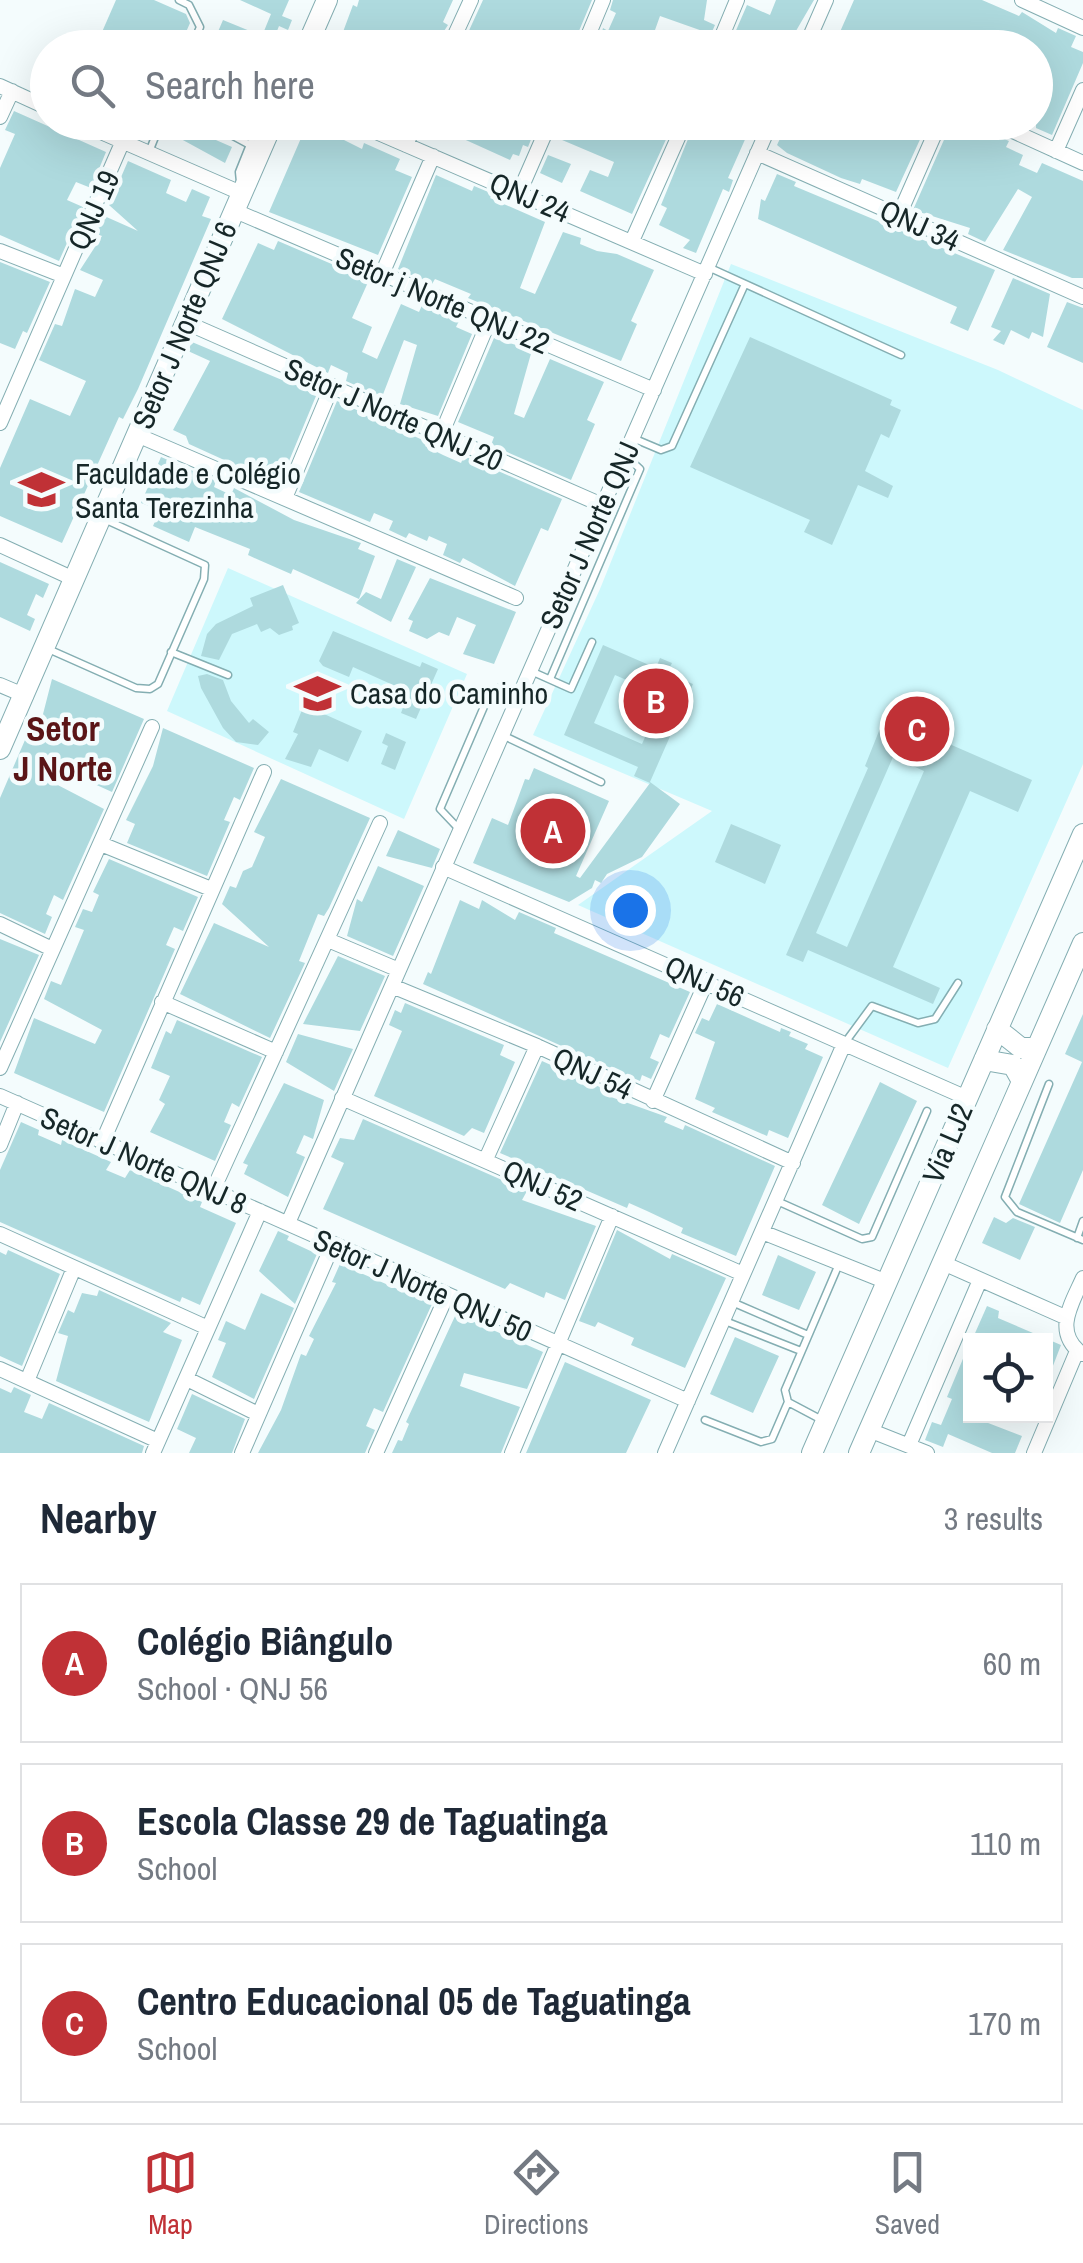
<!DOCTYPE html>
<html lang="en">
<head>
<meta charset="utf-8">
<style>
	body { margin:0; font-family:"Archivo Narrow",sans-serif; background:#f2f2f3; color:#1f2937 }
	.controls { position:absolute; right:30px; bottom:30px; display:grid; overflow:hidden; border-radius:0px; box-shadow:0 10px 40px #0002 }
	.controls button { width:90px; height:90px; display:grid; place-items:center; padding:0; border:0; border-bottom:2px solid #e0e1e3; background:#fff; color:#1f2937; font:50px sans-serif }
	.you { position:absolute; left:630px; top:910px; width:35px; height:35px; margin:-25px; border:8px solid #fff; border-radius:50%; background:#1a73e8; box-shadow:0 0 0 15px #1a73e833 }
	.badge { display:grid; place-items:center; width:65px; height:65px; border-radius:50%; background:#c03136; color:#fff; font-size:32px; font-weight:700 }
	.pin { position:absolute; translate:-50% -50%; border:5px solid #fff; box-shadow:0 2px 10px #0006 }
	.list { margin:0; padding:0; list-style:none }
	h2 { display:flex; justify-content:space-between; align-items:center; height:130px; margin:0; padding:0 40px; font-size:42px }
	h2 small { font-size:32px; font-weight:400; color:#747a83 }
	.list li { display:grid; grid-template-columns:65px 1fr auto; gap:30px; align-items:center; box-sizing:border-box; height:160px; margin:0 20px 20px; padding:0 20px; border:2px solid #e0e1e3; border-radius:0px }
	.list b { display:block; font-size:38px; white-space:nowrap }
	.list p { margin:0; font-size:32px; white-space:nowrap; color:#747a83 }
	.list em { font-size:32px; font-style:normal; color:#747a83 }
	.icon { flex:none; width:55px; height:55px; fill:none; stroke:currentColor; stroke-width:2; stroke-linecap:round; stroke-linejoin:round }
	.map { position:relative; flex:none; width:1083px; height:1453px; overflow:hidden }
	.search { position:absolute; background:#fff; box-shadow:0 10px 40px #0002; left:30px; right:30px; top:30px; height:110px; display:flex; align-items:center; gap:25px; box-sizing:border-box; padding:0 35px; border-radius:55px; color:#747a83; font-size:38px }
	.sheet { height:670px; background:#fff }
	nav { display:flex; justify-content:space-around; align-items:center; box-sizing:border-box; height:140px; border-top:2px solid #e0e1e3; background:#fff; font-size:28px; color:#747a83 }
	nav a { display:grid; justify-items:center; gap:5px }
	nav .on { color:#c03136 }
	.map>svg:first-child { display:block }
	.built { fill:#cdf8fc }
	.building { fill:#aedade; fill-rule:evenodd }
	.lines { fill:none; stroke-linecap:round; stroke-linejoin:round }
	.lane-casing { stroke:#84aeb2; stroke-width:9 }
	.street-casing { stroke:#84aeb2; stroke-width:16 }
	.secondary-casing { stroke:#84aeb2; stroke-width:22 }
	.lane { stroke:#fff; stroke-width:6 }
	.street { stroke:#fff; stroke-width:14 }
	.secondary { stroke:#fff; stroke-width:20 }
	.labels { text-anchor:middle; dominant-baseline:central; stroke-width:9; stroke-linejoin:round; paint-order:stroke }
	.street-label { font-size:30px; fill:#162728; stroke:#f4fcfd }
	.poi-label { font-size:30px; fill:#162728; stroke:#f4fcfd; text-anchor:start }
	.quarter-label { font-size:35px; font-weight:bold; fill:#5a1517; stroke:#f4fcfd }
</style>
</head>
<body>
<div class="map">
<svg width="1083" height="1453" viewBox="0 0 1083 1453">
	<rect width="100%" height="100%" fill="#f4fcfd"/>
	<!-- built -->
	<path class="built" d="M731,264L998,370L1083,410V764L948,1068L578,905L712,811L533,735L600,589Z
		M228,568L467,674L404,819L167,711Z"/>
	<!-- building -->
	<path class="building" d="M116,0H154L186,14L190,23L179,48H95Z
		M240,0H289L282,16L292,20L288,30L279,26L273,41L287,48H211L223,20L262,36L271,14Z
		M359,0H453L443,22L448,25L433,48H337L353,5L357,7Z
		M483,0H592L576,38L571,35L566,48H461Z
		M613,0H707L704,20L715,25L711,34L660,16L655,30L695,48H598L603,28L608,31L616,13L610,10Z
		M776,0H814L786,48H738L731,42L747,5L770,15Z
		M854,0H982L1019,16L1022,12L1056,33L1058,28L1076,36L1071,47L1083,52V63L1052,135L1036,128V48H852L836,41Z
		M14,111L106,152L91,188L76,182L67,200L83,207L59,261L0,235V168L15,134L5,130Z
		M188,122H205L212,129L209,137L232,147L225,163L181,139Z
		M308,122L327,128L326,131L362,149L364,143L400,159L395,170L412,177L378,255L269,212Z
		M426,122H538L528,147L523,145L519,156L513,154L510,160Z
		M560,122L673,124L632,214L580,191L590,170L608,177L614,162L555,137Z
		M695,122H739L736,129L747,135L728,178L733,180L729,192L723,189L696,253L683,248L690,240L659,225L667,208L661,205Z
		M788,122H928L896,192L862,179L860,184L841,178L787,153L777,145Z
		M964,122L1009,141L1006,147L1023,155L1019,165L1037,173L1042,163L1083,181V278H1072L1003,250L1032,197L1018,189L985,242L968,234L970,228L913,210L947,133L958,137Z
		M548,155L571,164L562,183L540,173Z
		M128,161L171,180L166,193L186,202L192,189L210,197L202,216L211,219L138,389L123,419L119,417L62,543L0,516V468L30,399L70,416L86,381L39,360L55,324L62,326L75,289L95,297L103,280L80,270L102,236L94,233L102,215L138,231L109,205Z
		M777,174L796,182L794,186L995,270L968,331L950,323L957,307L758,219L761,199L765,201Z
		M436,175L472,191L474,186L493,194L490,198L545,222L520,288L535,294L563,232L581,238L580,244L597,251L617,254L654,270L631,321L637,324L621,361L468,298L471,294L435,279L432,284L398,269Z
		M278,241L369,280L352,318L372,327L362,352L377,359L401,304L419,312L423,303L460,319L456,327L472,334L438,416L400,404L417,345L404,340L382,397L346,381L348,373L331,365L328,373L222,319L258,243L274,250Z
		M0,262L50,282L27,333L23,331L15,349L0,343Z
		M1013,278L1050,294L1043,337L1032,332L1029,339L1011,330L1004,345L993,340L1001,331L991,327Z
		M1067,302L1083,308V363L1047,347Z
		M750,337L892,400L890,405L901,410L889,438L881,434L865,471L893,486L888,498L858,485L832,545L804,532L810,520L690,467Z
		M494,338L532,350L514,414L524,418L550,359L604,382L587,420L595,424L571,480L491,445L494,437L458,422Z
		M192,342L282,380L283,377L316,396L279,485L189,444L186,436L173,430L210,361L188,351Z
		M337,401L427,442L425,446L443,455L461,463L464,456L562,499L548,531L541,528L515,586L463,558L460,563L443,555L447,544L429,536L427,541L409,533L406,538L389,530L393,521L374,513L370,522L299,492Z
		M161,457L216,481L214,487L231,495L234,488L294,520L361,543L358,549L375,556L359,599L293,569L291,574L259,560L248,555L250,549L195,527L189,542L153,526L160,510L141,503Z
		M397,559L416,567L391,622L356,603L366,592L381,599Z
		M0,562L49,584L43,598L36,594L27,615L35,619L30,631L0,617Z
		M430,578L516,612L494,664L463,654L476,625L457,617L449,636L439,632L427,639L409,631L413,621L408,619Z
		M283,585L299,623L292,626L293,630L279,635L270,628L261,632L257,624L232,634L219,660L201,656L207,634L216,624L253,606L250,598Z
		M333,631L420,667L422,662L438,669L416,719L401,713L406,700L399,697L402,689L353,667L349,677L323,666L319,661Z
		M603,645L656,668L660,658L672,663L667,673L693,684L650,782L680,804L642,857L607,874L601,883L595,880L592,888L569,902L473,863L492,818L508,825L525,779L529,780L534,768L609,801L576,876L580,878L650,783L634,776L638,767L564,735ZM615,675L663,696L642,744L594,723Z
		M207,674L223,680L231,701L249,723L253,719L269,732L258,745L236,742L223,728L201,688L198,676Z
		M52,679L144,719L112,792L57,767L50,781L104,809L63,900L54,895L46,914L52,917L45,934L0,913V798L28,733L40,738L48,720L42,718Z
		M304,705L362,731L348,762L319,749L311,767L285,759L298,734L293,732Z
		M885,716L1032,780L1018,812L970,791L893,967L940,988L933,1004L808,950L803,962L786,955L868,768L865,766ZM893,757L924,771L847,947L816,933Z
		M163,728L254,768L240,800L234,797L224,820L230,822L207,876L127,843L135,824L126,820L153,766Z
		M386,733L406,742L395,770L381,764L388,746L382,743Z
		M281,779L370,818L329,908L324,916L318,914L299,961L305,963L270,1038L180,994L214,923L269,947L222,904L230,886L236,888L243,871L252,867L265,837L254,832Z
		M731,824L781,845L765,884L715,862Z
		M398,830L440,849L432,868L386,856Z
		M109,859L198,897L183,931L174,927L166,945L175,949L104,1112L14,1073L34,1018L95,1044L102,1030L44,999L51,981L61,985L84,930L75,927L83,909L92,912L99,895L93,892Z
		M378,866L424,886L393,956L347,936L357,899L362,902Z
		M460,900L479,909L482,900L515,920L519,912L556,928L554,933L690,992L669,1038L660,1034L650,1058L659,1062L651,1079L642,1075L640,1081L423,984L428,972L431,974Z
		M0,939L39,955L0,1042Z
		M338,956L385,976L360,1031L303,1024Z
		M405,1003L504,1045L500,1055L515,1062L484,1133L472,1128L464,1136L374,1096L402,1031L389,1025L395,1010L401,1013Z
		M717,1004L780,1032L781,1028L791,1032L789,1036L808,1044L805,1049L823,1057L788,1138L769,1130L767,1136L712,1112L715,1108L695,1099L715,1042L695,1033L702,1018L709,1021Z
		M1083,1014V1170L1060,1223L1019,1204L1082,1062L1065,1054Z
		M177,1020L262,1057L239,1107L232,1103L224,1122L231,1125L215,1161L150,1132L165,1104L159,1100L170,1076L151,1068L166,1031L171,1034Z
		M298,1034L353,1049L334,1091L286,1062Z
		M542,1061L613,1093L611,1097L667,1117L664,1122L683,1130L685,1125L775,1166L736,1256L681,1233L683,1228L647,1211L629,1203L627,1208L500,1153Z
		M880,1082L917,1101L859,1224L822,1205Z
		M284,1083L324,1100L313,1139L304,1135L296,1153L305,1157L288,1197L244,1174L248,1165L243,1163Z
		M363,1119L527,1191L522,1200L596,1226L565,1300L546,1292L544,1298L510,1283L505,1289L323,1209L344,1163L331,1157L340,1138L354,1140Z
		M21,1122L39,1130L38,1135L61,1145L62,1140L111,1162L106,1170L125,1178L130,1170L202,1202L200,1207L236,1223L200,1305L182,1297L180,1302L0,1222V1170Z
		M994,1217L1006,1223L1013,1218L1035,1227L1020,1260L982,1243Z
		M617,1230L670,1259L672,1254L726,1278L685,1368L631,1345L634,1338L598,1322L595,1327L579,1321Z
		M278,1231L289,1236L287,1240L317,1254L295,1304L259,1271Z
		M8,1250L60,1274L22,1366L0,1356V1252L6,1255Z
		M778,1255L816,1272L799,1310L762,1295Z
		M340,1264L432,1304L383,1412L374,1408L366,1426L375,1430L365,1453H258L281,1410L301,1354L306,1356L314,1339L309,1336L336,1283L332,1282Z
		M99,1290L171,1323L163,1332L182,1340L149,1422L56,1381L68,1336L58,1333L68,1310L74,1313L82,1293L97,1296Z
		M261,1293L294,1308L254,1399L212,1377L226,1343L218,1340L226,1321L245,1330Z
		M987,1306L999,1311L998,1318L1061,1345L1046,1384V1340H972Z
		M456,1314L543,1352L527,1389L464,1373L460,1386L520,1407L501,1453H392L398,1440L402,1441L409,1424L406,1422Z
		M735,1337L779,1356L753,1413L710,1394Z
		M970,1342V1416L1022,1436L1015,1453H992L948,1434L943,1447L925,1440L932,1422L941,1425L952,1399L947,1397Z
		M565,1362L651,1400L626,1453H526Z
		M14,1387L31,1395L24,1412L42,1419L49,1403L144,1446L142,1453H0V1388L11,1393Z
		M192,1394L245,1419L232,1453H189L196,1438L177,1429Z"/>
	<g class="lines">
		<defs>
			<path id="lane" d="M179,0L189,5L200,27L191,48
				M225,122L224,131L250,145
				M149,152L161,122
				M240,182L239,172L259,122
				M708,267L901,355
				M635,439L661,450L672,446L745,284
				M46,648L136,688L150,689L158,684L204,579L205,565L104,519
				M171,652L228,675
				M533,672L571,689L592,642
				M550,679L640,469L627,457
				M502,735L601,782
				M458,828L440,809L489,695L499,688L518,691
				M844,1044L872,1006L918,1023L935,1019L958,983
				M1049,1084L1005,1197L1017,1212L1083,1240
				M777,1201L862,1239L872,1237L927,1111
				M1077,1238L1083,1221
				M732,1302L808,1335
				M725,1321L801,1351
				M788,1402L822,1420
				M705,1420L761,1442L772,1439L788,1402L785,1390L839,1264"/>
			<path id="street" d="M1022,0L1083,28
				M449,48L471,0
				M583,48L603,0
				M717,48L737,0
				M805,48L826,0
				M0,86L48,108
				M0,117L12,91
				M78,122L241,193
				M353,122L705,274
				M993,122L1083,163
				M406,145L416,122
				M1056,151L1083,90
				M757,153L1083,297
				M519,193L550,122
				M233,210L654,390
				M899,215L940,122
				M632,241L685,122
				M0,251L64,276
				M382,274L433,156
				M187,323L602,505
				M0,423L122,143
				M137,435L516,598
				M441,435L489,321
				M285,498L332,386
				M0,545L74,579
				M0,685L26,696
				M101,844L211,889
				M443,867L967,1098
				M0,924L52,949
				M328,940L399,970
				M392,986L537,1046L793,1163
				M162,1002L276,1052
				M0,1068L152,727
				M0,1096L688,1401
				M342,1098L743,1274
				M653,1101L707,980
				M102,1143L264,772
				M0,1145L17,1103
				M486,1159L537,1046
				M213,1190L380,823
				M288,1223L771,122
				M762,1232L887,1282
				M0,1234L208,1328
				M943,1263L1065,1317
				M1082,1354C1053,1332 1071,1305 1083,1278
				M0,1369L158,1441
				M189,1380L258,1414
				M27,1381L74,1268
				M869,1430L927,1453
				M909,1445L980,1280
				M153,1453L260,1211
				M242,1453L333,1244
				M376,1453L447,1295
				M512,1453L612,1216
				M665,1453L844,1044
				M1034,1453L1077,1351"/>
			<path id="secondary" d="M306,48L327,0
				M0,749L273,122
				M997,1029L1021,1048H1036
				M984,1060L1013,1065L1022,1081
				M812,1453L1083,834
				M859,1453L1083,943"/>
		</defs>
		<!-- lane casing -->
		<use href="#lane" class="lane-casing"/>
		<!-- street casing -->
		<use href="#street" class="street-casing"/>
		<!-- secondary casing -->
		<use href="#secondary" class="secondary-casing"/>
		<!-- lane -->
		<use href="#lane" class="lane"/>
		<!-- street -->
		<use href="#street" class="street"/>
		<!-- secondary -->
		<use href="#secondary" class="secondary"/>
	</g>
	<!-- icons -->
	<defs>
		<symbol id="university-bare" viewBox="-9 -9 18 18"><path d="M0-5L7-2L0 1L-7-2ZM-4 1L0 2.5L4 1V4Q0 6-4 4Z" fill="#c03136" stroke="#f4fcfd" stroke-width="2.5" paint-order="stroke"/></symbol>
		<symbol id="school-bare" viewBox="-9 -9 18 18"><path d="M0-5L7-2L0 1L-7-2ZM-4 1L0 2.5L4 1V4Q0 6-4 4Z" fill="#c03136" stroke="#f4fcfd" stroke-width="2.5" paint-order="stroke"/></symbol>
	</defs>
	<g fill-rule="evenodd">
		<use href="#university-bare" x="10" y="458" width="63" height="63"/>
		<use href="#school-bare" x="286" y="662" width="63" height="63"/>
	</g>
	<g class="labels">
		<!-- street labels -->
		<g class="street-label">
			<text transform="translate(530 197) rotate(23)">QNJ 24</text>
			<text transform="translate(93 210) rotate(-66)">QNJ 19</text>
			<text transform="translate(920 225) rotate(24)">QNJ 34</text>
			<text transform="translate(443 300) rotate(23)">Setor j Norte QNJ 22</text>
			<text transform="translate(184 325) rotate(-67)">Setor J Norte QNJ 6</text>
			<text transform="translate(394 414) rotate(24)">Setor J Norte QNJ 20</text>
			<text transform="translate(589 535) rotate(-66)">Setor J Norte QNJ</text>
			<text transform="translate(705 981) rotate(24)">QNJ 56</text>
			<text transform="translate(593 1073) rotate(25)">QNJ 54</text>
			<text transform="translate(947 1143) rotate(-67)">Via LJ2</text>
			<text transform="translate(144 1160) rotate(24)">Setor J Norte QNJ 8</text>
			<text transform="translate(543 1185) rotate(24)">QNJ 52</text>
			<text transform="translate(423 1285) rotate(24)">Setor J Norte QNJ 50</text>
		</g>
		<!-- poi labels -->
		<g class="poi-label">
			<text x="75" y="473">Faculdade e Colégio<tspan x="75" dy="34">Santa Terezinha</tspan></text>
			<text x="350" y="693">Casa do Caminho</text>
		</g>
		<!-- quarter labels -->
		<g class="quarter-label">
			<text x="63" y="728">Setor<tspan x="63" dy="40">J Norte</tspan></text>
		</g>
	</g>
</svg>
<div class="controls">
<button><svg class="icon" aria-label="locate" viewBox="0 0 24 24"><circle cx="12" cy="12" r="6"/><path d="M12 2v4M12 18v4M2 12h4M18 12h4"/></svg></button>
</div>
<div class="you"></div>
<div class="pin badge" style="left:553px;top:831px">A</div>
<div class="pin badge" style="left:656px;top:701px">B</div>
<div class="pin badge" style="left:917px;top:729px">C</div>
<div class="search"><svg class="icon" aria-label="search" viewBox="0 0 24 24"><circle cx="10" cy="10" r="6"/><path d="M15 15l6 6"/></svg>Search here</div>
</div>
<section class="sheet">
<h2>Nearby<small>3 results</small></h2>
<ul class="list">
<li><span class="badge">A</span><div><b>Colégio Biângulo</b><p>School · QNJ 56</p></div><em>60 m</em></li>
<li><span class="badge">B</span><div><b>Escola Classe 29 de Taguatinga</b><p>School</p></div><em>110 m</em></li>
<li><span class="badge">C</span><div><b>Centro Educacional 05 de Taguatinga</b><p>School</p></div><em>170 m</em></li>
</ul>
</section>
<nav>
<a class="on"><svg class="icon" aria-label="map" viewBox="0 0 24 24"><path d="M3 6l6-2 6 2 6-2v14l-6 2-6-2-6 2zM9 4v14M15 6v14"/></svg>Map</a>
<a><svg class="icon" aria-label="directions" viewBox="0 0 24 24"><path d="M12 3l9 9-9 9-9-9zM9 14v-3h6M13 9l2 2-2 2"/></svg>Directions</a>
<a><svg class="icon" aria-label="saved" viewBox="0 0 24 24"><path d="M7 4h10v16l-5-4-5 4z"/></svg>Saved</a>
</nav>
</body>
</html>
